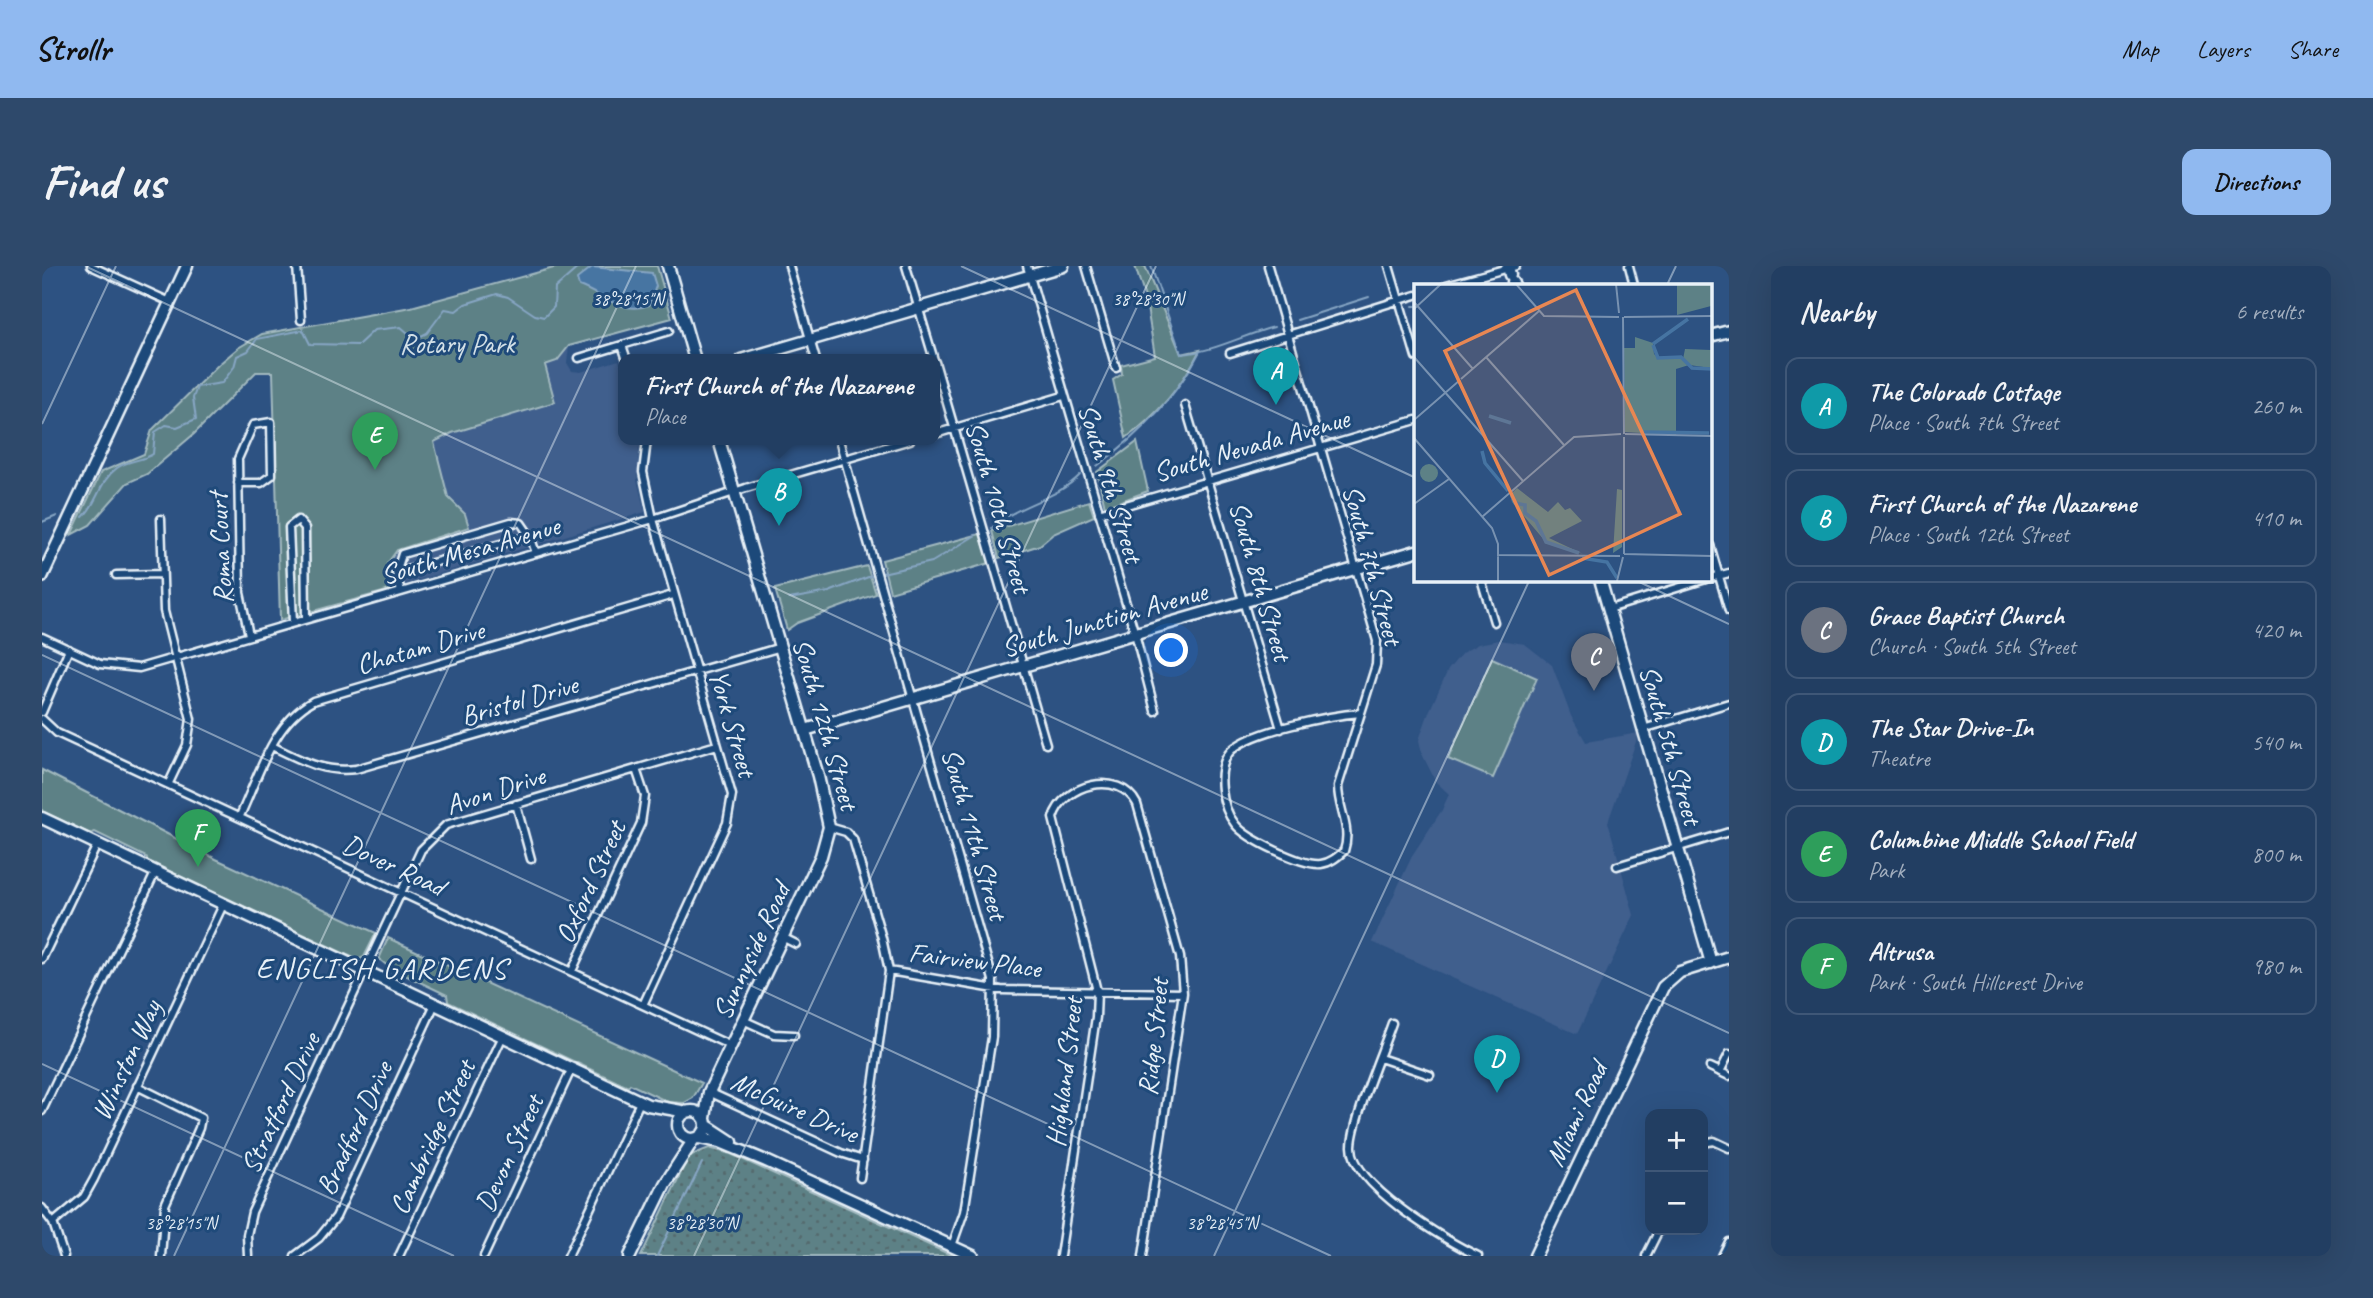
<!DOCTYPE html>
<html lang="en">
<head>
<meta charset="utf-8">
<style>
	body { margin:0; font-family:Caveat,sans-serif; background:#2e496b; color:#f1f3f6 }
	.controls { position:absolute; right:21px; bottom:21px; display:grid; overflow:hidden; border-radius:14px; box-shadow:0 7px 28px #0002 }
	.controls button { width:63px; height:63px; display:grid; place-items:center; padding:0; border:0; border-bottom:2px solid #3f5777; background:#223e62; color:#f1f3f6; font:35px sans-serif }
	.you { position:absolute; left:1130px; top:385px; width:24px; height:24px; margin:-18px; border:5px solid #fff; border-radius:50%; background:#1a73e8; box-shadow:0 0 0 10px #1a73e833 }
	.badge { display:grid; place-items:center; width:46px; height:46px; border-radius:50%; background:#90b9f0; color:#fff; font-size:23px; font-weight:700 }
	.pin { position:absolute; translate:-50% -58px; filter:drop-shadow(0 2px 4px #0008) }
	.pin::after { content:''; position:absolute; top:37px; width:24px; height:21px; background:inherit; clip-path:polygon(0 0,100% 0,50% 100%) }
	.popup { position:absolute; left:576px; top:88px; width:322px; height:91px; box-sizing:border-box; display:grid; place-content:center; border-radius:14px; background:#223e62; filter:drop-shadow(0 2px 5px #0005); font-size:23px; white-space:nowrap; color:#a2aebe }
	.popup b { font-size:26px; color:#f1f3f6 }
	.popup::after { content:''; position:absolute; left:50%; top:100%; margin-left:-14px; border:14px solid transparent; border-top-color:#223e62 }
	.list { margin:0; padding:0; list-style:none }
	h2 { display:flex; justify-content:space-between; align-items:center; height:91px; margin:0; padding:0 28px; font-size:30px }
	h2 small { font-size:23px; font-weight:400; color:#a2aebe }
	.list li { display:grid; grid-template-columns:46px 1fr auto; gap:21px; align-items:center; box-sizing:border-box; height:98px; margin:0 14px 14px; padding:0 14px; border:2px solid #3f5777; border-radius:14px }
	.list b { display:block; font-size:26px; white-space:nowrap }
	.list p { margin:0; font-size:23px; white-space:nowrap; color:#a2aebe }
	.list em { font-size:23px; font-style:normal; color:#a2aebe }
	.map { position:relative; flex:none; width:1687px; height:990px; overflow:hidden; border-radius:14px }
	header { display:flex; align-items:center; gap:42px; box-sizing:border-box; height:98px; padding:0 35px; background:#90b9f0; color:#111 }
	header strong { font-size:33px }
	nav { display:flex; gap:38px; margin-inline-start:auto; font-size:24px }
	.intro { display:flex; align-items:center; justify-content:space-between; box-sizing:border-box; height:168px; padding:0 42px }
	h1 { margin:0; font-size:49px }
	.button { padding:18px 32px; border-radius:14px; background:#90b9f0; color:#111; font-size:24px; font-weight:700 }
	main { display:flex; gap:42px; padding:0 42px }
	aside { flex:1; background:#223e62; border-radius:14px; box-shadow:0 7px 28px #0002 }
	.map>svg:first-child { display:block }
	.built { fill:#405f8d }
	.grass { fill:url(#grass-dots); stroke:#a2b9bf; stroke-width:2 }
	.park { fill:#5d8186; stroke:#a2b9bf; stroke-width:2 }
	.water { fill:#4674a2; stroke:#87a6c4; stroke-width:2 }
	.lines { fill:none; stroke-linecap:round; stroke-linejoin:round }
	.stream { stroke:#87a6c4; stroke-width:2 }
	.street-casing { stroke:#e8f1f8; stroke-width:11 }
	.secondary-casing { stroke:#e8f1f8; stroke-width:15 }
	.street { stroke:#1f4a7a; stroke-width:6 }
	.secondary { stroke:#1f4a7a; stroke-width:10 }
	.ticks { fill:none; stroke:#e8f1f8; stroke-width:2; stroke-opacity:0.45 }
	.labels { text-anchor:middle; dominant-baseline:central; stroke-width:6; stroke-linejoin:round; paint-order:stroke }
	.park-label { font-size:28px; fill:#d3e0e7; stroke:#1f4a7a }
	.street-label { font-size:28px; fill:#e8f1f8; stroke:#1f4a7a }
	.neighbourhood-label { font-size:30px; letter-spacing:2px; fill:#e8f1f8; stroke:#1f4a7a }
	.inset-river { fill:none; stroke:#4674a2; stroke-width:3.5 }
	.inset-road { fill:none; stroke:#7892b1; stroke-width:2 }
	.view { fill:#e88753; fill-opacity:0.15; stroke:#e88753; stroke-width:3.5 }
	.inset-edge { fill:none; stroke:#e8f1f8; stroke-width:3.5 }
	.ticks-label { font-size:18px; text-anchor:middle; fill:#e8f1f8; stroke:#1f4a7a; stroke-width:6; stroke-linejoin:round; paint-order:stroke }
</style>
</head>
<body>
<header>
<strong>Strollr</strong>
<nav><a>Map</a><a>Layers</a><a>Share</a></nav>
</header>
<div class="intro"><h1>Find us</h1><a class="button">Directions</a></div>
<main>
<div class="map">
<svg width="1687" height="990" viewBox="0 0 1687 990">
	<defs>
		<pattern id="grass-dots" width="8" height="8" patternUnits="userSpaceOnUse" patternTransform="scale(1.75)"><rect width="8" height="8" fill="#5d8186"/><path d="M2 2h.1M6 6h.1" fill="none" stroke="#546a6e" stroke-width="1.8" stroke-linecap="round"/></pattern>
	</defs>
	<rect width="100%" height="100%" fill="#2d5282"/>
	<filter id="ink" filterUnits="userSpaceOnUse"><feTurbulence type="fractalNoise" baseFrequency=".0143" numOctaves="2"/><feDisplacementMap in="SourceGraphic" scale="14" xChannelSelector="R" yChannelSelector="G"/><feConvolveMatrix kernelMatrix="1 2 1 2 8 2 1 2 1" color-interpolation-filters="sRGB"/></filter>
	<g filter="url(#ink)">
		<!-- built -->
		<path class="built" d="M527,80L525,97L530,105L539,106L577,94L581,107V174H598L595,214L603,246L273,345L357,94L515,95Z
			M1457,374L1483,378L1510,399L1529,450L1544,476L1597,467L1566,556L1592,649L1535,768L1330,676L1371,588L1400,544L1407,528L1394,516L1380,488L1377,474L1387,446L1406,404L1420,387L1436,378Z"/>
		<!-- grass -->
		<path class="grass" d="M667,882L689,888L911,990H599L647,890Z"/>
		<!-- park -->
		<path class="park" d="M519,0H615L630,52L527,80L515,95L503,99L513,136L410,167L392,176L406,231L423,248L427,261L355,284L345,298L352,323L238,354L231,106H214L152,168L105,208L85,217L48,259L29,269L59,206L102,188L110,164L176,99L196,82L220,68L369,41Z
			M1093,0H1103L1139,88L1158,84C1140,120 1116,149 1084,172L1071,114L1080,108L1079,99L1113,90L1104,35Z
			M1095,176L1106,225L1063,241L1055,206Z
			M1047,235L1052,250L1011,268L998,279L957,292L950,265Z
			M938,268L948,297L848,326L840,294Z
			M825,300L834,328L755,357L745,364L733,323Z
			M1450,392L1495,412L1451,512L1406,493Z
			M0,504L174,593L334,667L322,691L316,694L106,595L104,591L53,566L48,568L0,545Z
			M346,672L660,817L651,832L642,837L626,836L588,818L586,821L406,736L405,729L348,702L337,693Z"/>
		<!-- water -->
		<path class="water" d="M550,1L610,7L614,20L607,39C580,49 561,29 537,20L535,13Z"/>
		<g class="lines">
			<!-- stream -->
			<path class="stream" d="M1109,0L1139,88C1172,86 1201,69 1232,61
				M1371,40H1374
				M1255,54L1327,31
				M1055,200C1097,169 1134,132 1158,85
				M41,251C56,237 57,215 75,202C86,194 100,195 111,188L113,166L124,159L135,161L154,153L151,132L155,121L180,117L192,101L195,90L206,85L215,73L261,64L268,78L316,79L332,64L359,61L373,73L385,67L403,43L414,45L423,38L455,28L466,31L493,49L502,51L512,41L513,22L538,0
				M0,256L15,250
				M950,262C975,238 1014,234 1038,209
				M840,307L890,296L934,269
				M747,333L787,326L829,310
				M615,990L660,897"/>
			<defs>
				<path id="street" d="M49,0L128,36
					M255,0L259,54
					M747,0L774,94
					M864,0L892,94
					M985,0L1095,375L1113,445
					M1044,0L1074,102
					M1226,0L1335,375L1334,399L1296,520C1296,544 1310,561 1302,585C1295,591 1288,597 1279,598C1261,600 1204,573 1193,558C1179,541 1174,505 1187,487C1204,465 1291,449 1319,447
					M1347,0L1374,91
					M1587,0L1592,19
					M1404,19L1474,0
					M1188,87L1374,29
					M537,92L580,79
					M585,94L580,79L627,65
					M893,96L1004,478
					M1143,139L1239,463
					M893,168L1021,130
					M797,174L951,714L950,771L922,946L910,980
					M196,217H219L230,209L229,156L211,159L196,193L198,327L207,369
					M1057,247L1374,154
					M119,253L122,345L149,453L145,479L127,517
					M1668,279L1687,345
					M354,307L360,288L469,256L479,257L488,270
					M74,309L120,308
					M1668,312L1687,307
					M1439,313L1452,356
					M359,326L354,307L488,270L494,287
					M1567,343L1664,313
					M251,357L247,261L256,254L263,262L264,353
					M0,371L58,398L97,402L611,253L704,222L868,174
					M0,446L27,383
					M0,453L15,467L689,780
					M1601,463L1687,437
					M230,480C259,494 281,507 314,503L739,381
					M474,538L489,593
					M198,550C217,509 230,458 271,435L631,329
					M787,561L804,566L811,573L840,672L847,705L818,912
					M1575,600L1687,566
					M740,671L754,678
					M0,693L55,579
					M530,705L599,557L603,530L594,503
					M847,705L959,724L1141,727
					M601,739L685,557L690,529L611,253L601,206L605,174
					M701,754L732,768L752,769
					M1350,757C1340,786 1311,853 1310,880C1309,919 1404,975 1436,990
					M1338,792L1388,809
					M1668,801L1687,810
					M1678,806L1687,788
					M95,820L159,852L157,862L123,939L119,990
					M667,826L799,887L821,894
					M0,845L113,607
					M1661,877L1672,875L1687,882
					M0,942L11,957L22,990
					M11,957L42,931L52,913L181,639
					M206,990L205,969L210,946L379,584L404,559L675,479
					M253,990L277,972L294,951L393,738
					M357,990L461,770
					M442,990L530,802
					M526,990L598,836
					M1018,990L1054,751L1055,725L1011,552C1021,518 1077,503 1095,538L1138,691L1141,727L1101,990
					M1604,990L1617,964
					M1680,990L1687,976"/>
				<path id="secondary" d="M626,0L653,94
					M1466,0L1468,9
					M1470,16L1472,19
					M1668,70L1687,65
					M699,94L1021,0
					M0,311L145,0
					M1558,313L1669,697
					M763,464L1374,285
					M0,552L606,839L645,846
					M636 859a14 14 0 1 1 28 0a14 14 0 1 1-28 0Z
					M663,852L667,826L779,590L787,561L776,510L677,174
					M664,859L690,876
					M657,872L678,876L724,895L931,990
					M588,990L623,918L652,873
					M1493,990L1621,721L1638,706L1687,691"/>
			</defs>
			<!-- street casing -->
			<use href="#street" class="street-casing"/>
			<!-- secondary casing -->
			<use href="#secondary" class="secondary-casing"/>
			<!-- street -->
			<use href="#street" class="street"/>
			<!-- secondary -->
			<use href="#secondary" class="secondary"/>
		</g>
	</g>
	<!-- ticks -->
	<path class="ticks" d="M43,0L1687,767M919,0L1374,212M1625,19L1634,0M0,158L74,0M1591,313L1687,358M0,389L1289,990M0,798L412,990M132,990L594,0M652,990L1114,0M1172,990L1488,313"/>
	<g class="labels">
		<!-- park labels -->
		<g class="park-label">
			<text x="415" y="77">Rotary Park</text>
		</g>
		<!-- street labels -->
		<g class="street-label">
			<text transform="translate(1209 179) rotate(-16)">South Nevada Avenue</text>
			<text transform="translate(1069 217) rotate(73)">South 9th Street</text>
			<text transform="translate(957 241) rotate(74)">South 10th Street</text>
			<text transform="translate(178 282) rotate(-93)">Roma Court</text>
			<text transform="translate(428 284) rotate(-16)">South Mesa Avenue</text>
			<text transform="translate(1331 299) rotate(75)">South 7th Street</text>
			<text transform="translate(1219 315) rotate(74)">South 8th Street</text>
			<text transform="translate(1062 353) rotate(-16)">South Junction Avenue</text>
			<text transform="translate(378 381) rotate(-16)">Chatam Drive</text>
			<text transform="translate(477 434) rotate(-16)">Bristol Drive</text>
			<text transform="translate(691 457) rotate(74)">York Street</text>
			<text transform="translate(784 458) rotate(74)">South 12th Street</text>
			<text transform="translate(1629 479) rotate(74)">South 5th Street</text>
			<text transform="translate(453 524) rotate(-18)">Avon Drive</text>
			<text transform="translate(933 568) rotate(74)">South 11th Street</text>
			<text transform="translate(352 599) rotate(25)">Dover Road</text>
			<text transform="translate(548 616) rotate(-65)">Oxford Street</text>
			<text transform="translate(709 685) rotate(-65)">Sunnyside Road</text>
			<text transform="translate(933 694) rotate(7)">Fairview Place</text>
			<text transform="translate(1111 771) rotate(-84)">Ridge Street</text>
			<text transform="translate(84 794) rotate(-65)">Winston Way</text>
			<text transform="translate(1022 806) rotate(-83)">Highland Street</text>
			<text transform="translate(238 837) rotate(-65)">Stratford Drive</text>
			<text transform="translate(753 841) rotate(24)">McGuire Drive</text>
			<text transform="translate(1534 848) rotate(-65)">Miami Road</text>
			<text transform="translate(312 862) rotate(-65)">Bradford Drive</text>
			<text transform="translate(390 871) rotate(-65)">Cambridge Street</text>
			<text transform="translate(467 887) rotate(-65)">Devon Street</text>
		</g>
		<!-- neighbourhood labels -->
		<g class="neighbourhood-label">
			<text x="340" y="702">ENGLISH GARDENS</text>
		</g>
	</g>
	<!-- overview -->
	<g transform="translate(1372 18)">
		<rect width="298" height="298" fill="#2d5282"/>
		<path d="M221,53L239,59L240,70L246,75H269L271,65L297,66V84L275,81L262,85V151L211,148L210,64H221Z" fill="#5d8186"/>
		<path d="M263,0H297V22L263,31Z" fill="#5d8186"/>
		<path d="M6 189a9 9 0 1 1 18 0a9 9 0 1 1-18 0ZM103,204L134,228L144,218L151,226L156,224L168,237L135,254L169,270L131,257L98,218L96,211ZM203,205L208,206V263L199,269Z" fill="#5d8186"/>
		<path class="inset-river" d="M239,60L274,35M239,61L244,74L267,73L278,84L298,85M75,132L97,139M230,148L295,149M68,167L71,179L94,207M97,210L101,219L111,221V229L122,237L132,258L165,269M168,274L193,278L203,294"/>
		<path class="inset-road" d="M102,0L130,32L205,33M202,0L205,29M0,18L59,85M0,25L27,0M209,33L210,150M210,33L298,32M0,73L109,197M72,73L150,161M47,95L125,27M0,136L46,96M211,150L298,152M0,154L78,244L84,260V297M0,220L35,195M68,233L160,153L207,150M210,270V153M210,270L298,272M83,271L206,272M203,297L209,273"/>
		<path class="view" d="M162,6L266,230L135,291L31,67Z"/>
		<rect width="298" height="298" class="inset-edge"/>
	</g>
	<g class="ticks-label">
		<text x="586" y="39">38°28'15"N</text>
		<text x="1106" y="39">38°28'30"N</text>
		<text x="139" y="963">38°28'15"N</text>
		<text x="660" y="963">38°28'30"N</text>
		<text x="1180" y="963">38°28'45"N</text>
	</g>
</svg>
<div class="controls">
<button>+</button>
<button>−</button>
</div>
<div class="you"></div>
<div class="pin badge" style="left:1234px;top:139px;background:#0f9aa8">A</div>
<div class="pin badge" style="left:737px;top:260px;background:#0f9aa8">B</div>
<div class="popup"><b>First Church of the Nazarene</b>Place</div>
<div class="pin badge" style="left:1552px;top:425px;background:#6b7280">C</div>
<div class="pin badge" style="left:1455px;top:827px;background:#0f9aa8">D</div>
<div class="pin badge" style="left:333px;top:204px;background:#2e9e5b">E</div>
<div class="pin badge" style="left:156px;top:601px;background:#2e9e5b">F</div>
</div>
<aside>
<h2>Nearby<small>6 results</small></h2>
<ul class="list">
<li><span class="badge" style="background:#0f9aa8">A</span><div><b>The Colorado Cottage</b><p>Place · South 7th Street</p></div><em>260 m</em></li>
<li><span class="badge" style="background:#0f9aa8">B</span><div><b>First Church of the Nazarene</b><p>Place · South 12th Street</p></div><em>410 m</em></li>
<li><span class="badge" style="background:#6b7280">C</span><div><b>Grace Baptist Church</b><p>Church · South 5th Street</p></div><em>420 m</em></li>
<li><span class="badge" style="background:#0f9aa8">D</span><div><b>The Star Drive-In</b><p>Theatre</p></div><em>540 m</em></li>
<li><span class="badge" style="background:#2e9e5b">E</span><div><b>Columbine Middle School Field</b><p>Park</p></div><em>800 m</em></li>
<li><span class="badge" style="background:#2e9e5b">F</span><div><b>Altrusa</b><p>Park · South Hillcrest Drive</p></div><em>980 m</em></li>
</ul>
</aside>
</main>
</body>
</html>
